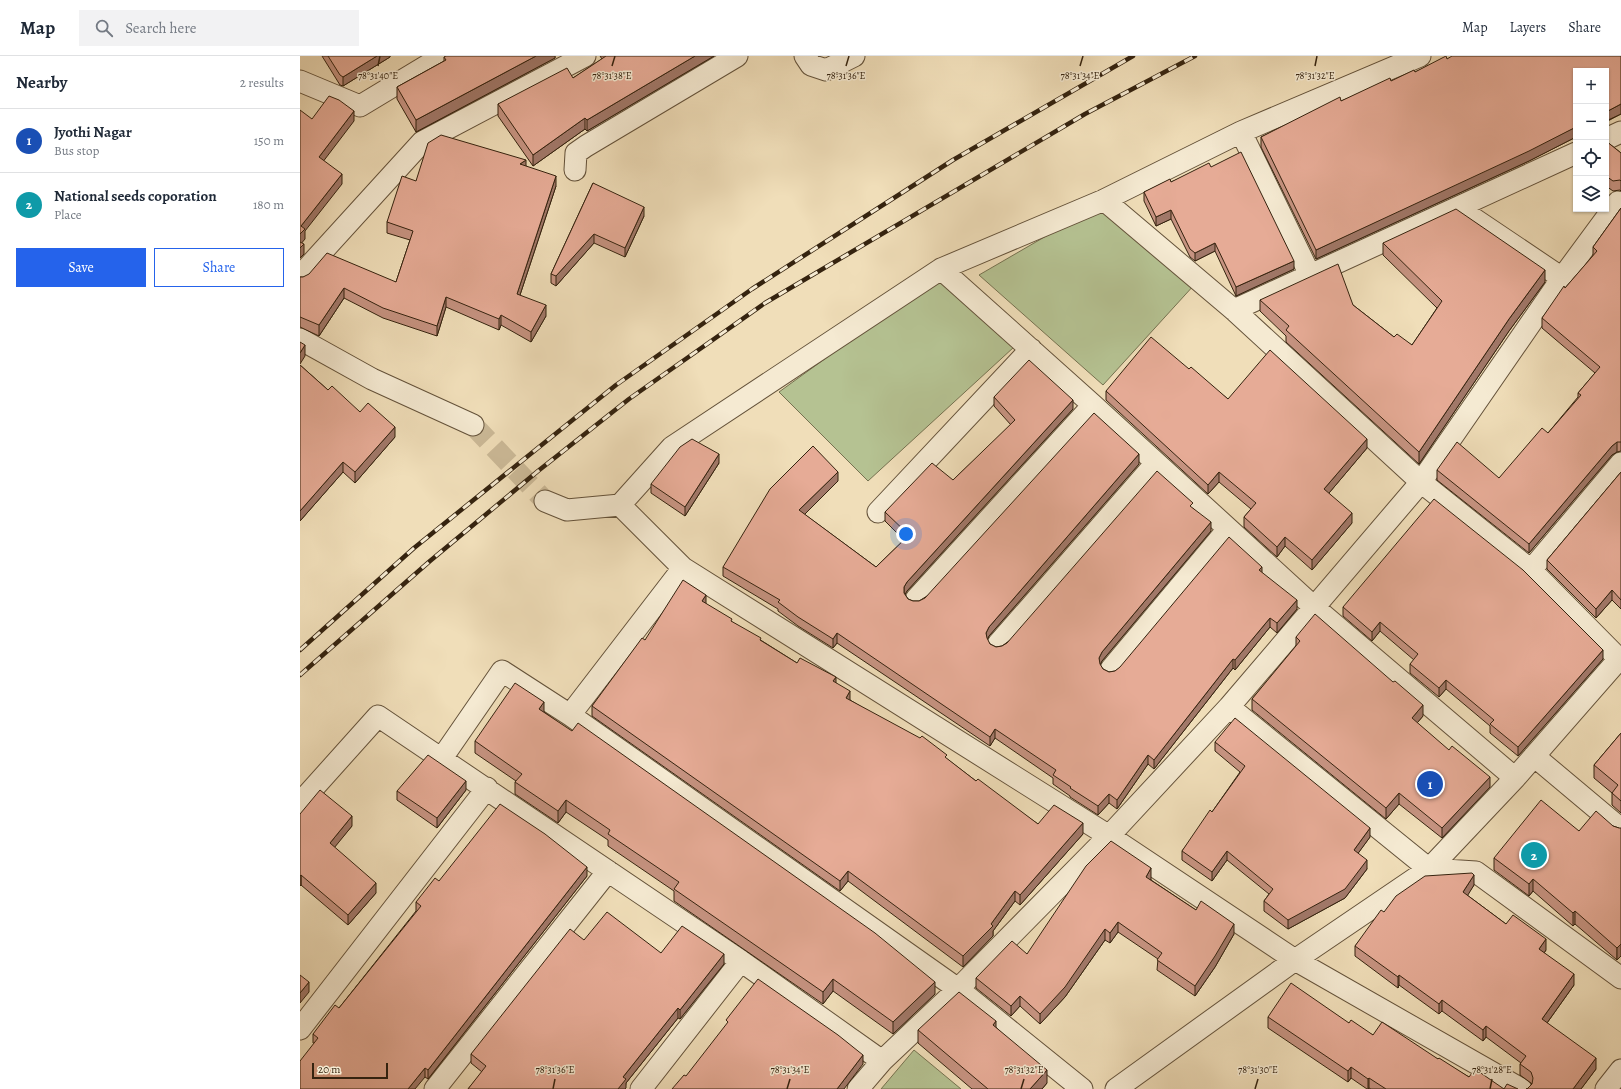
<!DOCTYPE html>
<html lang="en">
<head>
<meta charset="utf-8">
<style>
	body { margin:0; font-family:Alegreya,serif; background:#f2f2f3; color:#1f2937 }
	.controls { position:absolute; right:12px; top:12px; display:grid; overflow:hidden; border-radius:0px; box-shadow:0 1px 3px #0004 }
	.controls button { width:36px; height:36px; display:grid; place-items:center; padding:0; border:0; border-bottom:1px solid #e0e1e3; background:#fff; color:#1f2937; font:20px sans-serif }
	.scale { position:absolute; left:12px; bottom:10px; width:76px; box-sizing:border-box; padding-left:4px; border:2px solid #35230f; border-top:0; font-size:11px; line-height:14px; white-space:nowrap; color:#35230f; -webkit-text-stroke:3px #f5ead2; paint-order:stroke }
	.you { position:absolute; left:606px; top:478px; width:14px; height:14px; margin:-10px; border:3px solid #fff; border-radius:50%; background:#1a73e8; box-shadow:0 0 0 6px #1a73e833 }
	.badge { display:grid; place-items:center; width:26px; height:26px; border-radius:50%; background:#2563eb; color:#fff; font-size:13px; font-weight:700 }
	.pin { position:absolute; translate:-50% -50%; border:2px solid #fff; box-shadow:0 1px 4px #0006 }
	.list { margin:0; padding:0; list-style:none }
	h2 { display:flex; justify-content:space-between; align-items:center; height:52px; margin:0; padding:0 16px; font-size:17px }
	h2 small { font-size:13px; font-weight:400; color:#747a83 }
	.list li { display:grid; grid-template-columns:26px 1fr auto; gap:12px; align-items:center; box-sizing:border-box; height:64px; padding:0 16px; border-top:1px solid #e0e1e3 }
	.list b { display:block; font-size:15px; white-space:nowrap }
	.list p { margin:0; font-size:13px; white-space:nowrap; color:#747a83 }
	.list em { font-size:13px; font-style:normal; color:#747a83 }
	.actions { display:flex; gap:8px; padding:12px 16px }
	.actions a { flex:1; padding:9px 0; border:1px solid #2563eb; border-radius:0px; text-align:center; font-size:14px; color:#2563eb }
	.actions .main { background:#2563eb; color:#fff }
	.icon { flex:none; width:22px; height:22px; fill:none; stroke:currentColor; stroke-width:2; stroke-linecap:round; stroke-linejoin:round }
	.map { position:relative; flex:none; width:1321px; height:1033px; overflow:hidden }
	header { display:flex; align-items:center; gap:24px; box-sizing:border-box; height:56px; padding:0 20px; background:#fff; border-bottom:1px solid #e0e1e3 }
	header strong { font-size:19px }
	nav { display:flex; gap:22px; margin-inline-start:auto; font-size:14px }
	.search { width:280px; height:36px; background:#f2f2f3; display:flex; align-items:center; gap:10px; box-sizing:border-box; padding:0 14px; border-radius:0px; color:#747a83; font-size:15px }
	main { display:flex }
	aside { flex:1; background:#fff }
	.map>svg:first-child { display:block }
	.green { fill:#b5c292; stroke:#757250 }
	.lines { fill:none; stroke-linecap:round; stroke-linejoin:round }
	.minor-tunnel { stroke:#cbb997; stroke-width:21; stroke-dasharray:21 10; stroke-linecap:butt }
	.minor-casing { stroke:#64523a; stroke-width:23 }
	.minor { stroke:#f5ead2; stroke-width:21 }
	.rail-casing { stroke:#35230f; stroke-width:4.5 }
	.rail { stroke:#f5ead2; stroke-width:3; stroke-dasharray:9; stroke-linecap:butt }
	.wall { fill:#c69381; stroke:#35230f }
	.shaded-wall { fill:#a17869; stroke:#35230f }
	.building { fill:#e6ab96; stroke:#35230f }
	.ticks { fill:none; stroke:#35230f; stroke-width:1.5 }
	.ticks-label { font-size:10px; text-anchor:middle; fill:#35230f; stroke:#f5ead2; stroke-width:3; stroke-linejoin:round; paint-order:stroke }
</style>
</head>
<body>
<header>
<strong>Map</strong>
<div class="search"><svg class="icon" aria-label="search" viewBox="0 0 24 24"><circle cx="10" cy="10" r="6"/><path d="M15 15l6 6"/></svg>Search here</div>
<nav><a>Map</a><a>Layers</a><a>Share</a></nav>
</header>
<main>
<aside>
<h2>Nearby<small>2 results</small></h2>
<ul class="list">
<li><span class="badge" style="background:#1a4fb4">1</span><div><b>Jyothi Nagar</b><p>Bus stop</p></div><em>150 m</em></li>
<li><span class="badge" style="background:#0f9aa8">2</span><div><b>National seeds coporation</b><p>Place</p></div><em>180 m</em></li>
</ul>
<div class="actions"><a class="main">Save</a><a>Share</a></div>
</aside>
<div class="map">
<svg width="1321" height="1033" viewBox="0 0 1321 1033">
	<rect width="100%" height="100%" fill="#f0deb9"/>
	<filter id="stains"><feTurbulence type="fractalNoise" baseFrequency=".005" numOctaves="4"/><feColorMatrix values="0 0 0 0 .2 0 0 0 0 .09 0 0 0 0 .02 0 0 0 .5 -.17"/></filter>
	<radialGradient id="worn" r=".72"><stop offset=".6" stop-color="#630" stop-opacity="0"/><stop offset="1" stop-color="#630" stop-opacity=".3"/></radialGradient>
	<!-- green -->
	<path class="green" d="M803,147L895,228L803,329L679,219Z
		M641,224L714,291L568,425L479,336L559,278Z
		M614,994L661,1033H581Z"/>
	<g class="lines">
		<!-- minor-tunnel -->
		<path class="minor-tunnel" d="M173,369L245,445"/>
		<defs>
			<path id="minor" d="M505,0L511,9L526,14L554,0
				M0,25L60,50L143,0
				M941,76L1010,219
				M1306,83L1321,76
				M275,114L276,97L286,90L437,0
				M804,144L934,254L1121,426L1231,514L1321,605
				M1158,152L1262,222
				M641,213L793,349L1015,552L1215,722
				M0,220L122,86L285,0
				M934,254L1276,97
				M0,283L72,323L173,369
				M245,445L267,454L320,449L372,391L641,213L804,144L941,76L1120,0
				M320,449L383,512L809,780L995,904L1221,1033
				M578,456L731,293
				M1231,514L1321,407
				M616,543L793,349
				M698,588L856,407
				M811,613L928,473
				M929,651L1129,813L1176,816L1321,922
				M270,659L383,512
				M1234,700L1321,773
				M142,702L202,615L270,659L658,933L782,1033
				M0,747L78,660L441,905L582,1005
				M0,973L187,732
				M135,1033L308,815
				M341,1033L441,905
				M558,1033L582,1005L658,933L809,780L929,651L1121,426L1262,222L1318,146
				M816,1033L995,904L1129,813L1215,722L1319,603
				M1306,1033L1321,1014"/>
		</defs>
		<!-- minor casing -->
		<use href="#minor" class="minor-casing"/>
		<!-- minor -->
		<use href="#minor" class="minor"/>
		<defs>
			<path id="rail" d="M0,594L114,492L223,404L316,329L452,233L653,104L833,0
				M0,619L130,505L238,415L329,343L465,247L785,58L895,0"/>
		</defs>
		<!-- rail casing -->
		<use href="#rail" class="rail-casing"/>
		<!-- rail -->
		<use href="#rail" class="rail"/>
	</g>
	<!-- wall -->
	<path class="wall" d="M22,0H90V1L43,30L40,29Z
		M255,0V2L116,76L97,43V31L144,5V1Z
		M300,0H414L287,75L285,73L233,110L198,60V48L273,22L302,3Z
		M1321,0V58L1306,66V15H1276V81L1229,105L1016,203L961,91V81L1041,45L1115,16L1147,3Z
		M1306,85L1321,97V135L1320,134L1313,135L1306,130Z
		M226,110L256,130L220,239L246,260L231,286L201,269L199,274L146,251L137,280L83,262L44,242L19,280L0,271V221L96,226L110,184L87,177V166L116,125Z
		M911,111L994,213L936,240L915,195L895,205L890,201L871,163L856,170L844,145V136Z
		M293,127L344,160L325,201L294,187L256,230L251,227V218Z
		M1321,152V395L1317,396L1312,399L1229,497L1137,424V414L1199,422L1248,377L1278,341V337L1295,317L1242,272V262L1265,232L1293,200V191Z
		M1083,187L1245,226L1209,275L1119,408L986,286V280L960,255V244L1053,249L1094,281L1112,289L1137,252L1083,199Z
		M0,309L28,334L60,356L95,381L55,427L43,416L0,465Z
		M889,313L928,343L1067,392L1029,437L1052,467L1012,514L985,490L977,501L944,471V461L951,453L919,426L908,438L806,344V335Z
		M694,341L773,353L607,535L605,538L608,543L613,545H619L839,408L689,580L687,584L690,588L696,591L702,590L893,452L911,475L802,605L800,609L803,613L809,616L815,615L962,517L997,553L977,577L970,571L935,614L933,612L854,713L848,708L817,753L809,747L798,759L770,741V740L753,728V722L695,682L690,690L537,587L533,592L498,570L478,555V553L423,520V511L538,425L504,458L576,511L604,484L585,465V456L653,424L711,369L694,350Z
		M419,407L385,460L351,437V428Z
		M1321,416V553L1312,544L1296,562L1247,513V504Z
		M406,548L432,566L497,607L536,627L550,644L647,703L676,725L738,768L783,778L720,849L715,845L693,875V880L663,911L548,825L540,835L292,660V650L345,584Z
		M1043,551L1303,603L1218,700L1190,677V670L1146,633L1139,641L1110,617V608L1114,604L1080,575L1072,585L1043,560Z
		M996,581L1123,660L1117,667L1190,731L1142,782L1099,748L1086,763L952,654V643L996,591Z
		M244,656L635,938L593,978L533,935L523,948L374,845V835L308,790V784L266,756L258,767L215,738V726L216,725L175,697V685Z
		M1321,677V757L1312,749V737L1294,722V709Z
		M915,686L1070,781L1058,797L1067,813L1045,842L988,873L964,855V845L969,838L927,804L912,825L882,804V795L912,756L940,716L915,695Z
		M166,734L137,772L97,744V735Z
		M0,758L52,770L34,791L76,837L48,869L1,829Z
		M1313,770L1319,772L1317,904L1275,868L1273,870L1233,835L1229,840L1194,814V802L1279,775Z
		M287,820L128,1023L125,1021L13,987V978L39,952L116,855V846L139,825Z
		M851,823V824L896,854L934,878L915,911L895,940L857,914L858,903L818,876L810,887L805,884L765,941L740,968L720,950L711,960L676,932V922L727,898Z
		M1174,829L1167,839L1206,868L1246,894L1244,897L1274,929L1247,967L1296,1013L1281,1033H1226H1227L1232,1028L1231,1027L1220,1019V1008L1221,1007L1186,981L1183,985L1142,955L1139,958L1099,929L1098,932L1055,900V890L1084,856Z
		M284,884L424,908L380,963L378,962L326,1027L325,1033H168L182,1016L171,1007V998Z
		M968,961L1049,967L1073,979L1138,1003L1169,1021L1204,1033H1071L1069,1032V1033H1067L1051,1022L1048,1026L968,972Z
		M696,971L747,1027L742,1033H672L618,987V974Z"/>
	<!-- shaded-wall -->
	<path class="shaded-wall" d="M77,0H90V1L43,30V21Z
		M236,0H255V2L116,76V64Z
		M395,0H414L287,75V64Z
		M1321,48V58L1306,65V56Z
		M54,55V65L19,111V101Z
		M285,62V73L233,110V99Z
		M1276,71V81L1229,105L1016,203V194Z
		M226,104V114L220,108Z
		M42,118V128L5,175V183L0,189V178L1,170Z
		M256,120V130L217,248V238Z
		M344,151V160L325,201V192Z
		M871,154V163L856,170V161Z
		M294,178V187L256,230V220Z
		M915,187V195L895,205V197Z
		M4,188V198L0,202V192Z
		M994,205V213L936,240V231Z
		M1245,214V226L1209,275L1119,408V396L1209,263Z
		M44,232V242L19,280V269Z
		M146,241V251L137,280V270Z
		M246,249V260L231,286V276Z
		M201,259V269L199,274V263Z
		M5,289V300L0,308V297Z
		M773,344V353L607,535L604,540V531L607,526Z
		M95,371V381L55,427V416Z
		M1067,383V392L1024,443V433Z
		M1317,386V396L1312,399L1229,497V488L1312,390Z
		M419,398V407L385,460V451Z
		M839,398V408L689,580L686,586V577L689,571Z
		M43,406V416L0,465V455Z
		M538,416V425L499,464V454Z
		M919,416V426L908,438V429Z
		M1052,457V467L1012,514V504Z
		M911,466V475L802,605L799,611V602L802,596Z
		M985,481V490L977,501V491Z
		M962,511V520L959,514Z
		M1312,534V544L1296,562V553Z
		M406,539V549L402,545Z
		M997,544V553L977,577V567Z
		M970,562V571L935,614V604Z
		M1080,566V575L1072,585V576Z
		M537,577V587L533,592V583Z
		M1303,594V603L1218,700V691Z
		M933,603V612L854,713V704Z
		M536,621V631L533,625Z
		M1146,624V633L1139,641V632Z
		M550,635V646L546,642Z
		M244,646V658L239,653Z
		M1123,649V660L1112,673V662Z
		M695,673V682L690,690V681Z
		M848,699V708L817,753V744Z
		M1190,721V731L1142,782V772Z
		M166,725V734L137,772V762Z
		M1099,737V748L1086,763V752Z
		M809,738V747L798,759V750Z
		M266,744V756L258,767V755Z
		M52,760V770L30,797V787Z
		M783,767V778L720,849V839Z
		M1070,772V781L1054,803V794Z
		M927,795V804L912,825V816Z
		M1067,804V813L1045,842L988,873V864Z
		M287,811V820L128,1023V1014Z
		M851,812V823L846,831V821Z
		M548,815V825L540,835V825Z
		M1,819V829L0,830V820Z
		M1174,819V829L1163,847V836Z
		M1233,823V835L1229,840V828Z
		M76,827V837L48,869V859Z
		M715,835V845L693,875V880L663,911V900L691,868Z
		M1275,855V868L1273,870V857Z
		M818,866V876L810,887V877Z
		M934,868V878L915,911L895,940V930Z
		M805,873V884L765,941L740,968V958Z
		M1246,883V894L1239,904V893Z
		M1321,888V900L1317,904V892Z
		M424,898V908L380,963V954Z
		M1274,918V929L1242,974V963Z
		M1099,919V929L1098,932V921Z
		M533,923V935L523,948V936Z
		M9,926V936L0,947V937Z
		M635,926V938L593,978V966Z
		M720,940V950L711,960V950Z
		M1142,944V955L1139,958V948Z
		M378,952V962L326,1027V1032L325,1033H318L323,1021Z
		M696,965V979L693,969Z
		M1186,970V981L1183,985V974Z
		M563,999V1008L544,1033H537Z
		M1296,1002V1013L1281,1033H1273Z
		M1051,1011V1022L1048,1026V1015Z
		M125,1012V1021L115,1033H108Z
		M747,1014V1027L742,1033H730Z
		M1069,1022V1032L1068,1033V1023Z"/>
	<!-- building -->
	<path class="building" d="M28,0H77L43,21L40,19Z
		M146,0H236L116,64L97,31L146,4L144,1Z
		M306,0H395L287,64L285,62L233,99L198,48L267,12L273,22Z
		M1146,0L1147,3L1152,0H1321V48L1306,56V15H1276V71L1229,95L1016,194L961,81L1040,41L1041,45L1090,22L1091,25L1114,14L1115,16Z
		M29,40L39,44L54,55L19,101L42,118L1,170L5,173L0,178V54L12,63Z
		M141,79L226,104L220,108L256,120L217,238L246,249L231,276L201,259L199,263L146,241L137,270L83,252L44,232L19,269L0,261V221H3L9,218L27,197L96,226L113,175L87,166L102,120L116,125L128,87Z
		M1306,85L1321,97V125L1320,124L1313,125L1306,120Z
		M941,96L994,205L936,231L915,187L895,197L890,193L871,154L856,161L844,136L870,123L871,126L909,107L911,111Z
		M293,127L344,151L325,192L294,178L256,220L251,218Z
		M1321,152V386H1317L1312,390L1229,488L1137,414L1157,386L1199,422L1242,372L1248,377L1281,339L1278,337L1300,311L1242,262L1264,230L1265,232L1297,195L1293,191Z
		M1156,153L1245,214L1209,263L1119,396L986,274L989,270L960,244L1038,208L1053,249L1094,281L1097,278L1112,289L1142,245L1083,187Z
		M0,186L4,188L0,192Z
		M851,281L889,313L891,311L928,343L970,294L1067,383L1024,433L1052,457L1012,504L985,481L977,491L944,461L956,447L919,416L908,429L806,335Z
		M0,286L5,289L0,297Z
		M729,304L773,344L607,526L604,531V537L608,543L613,545H619L625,542L794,357L839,398L689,571L686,577L687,582L690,588L696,591L702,590L707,587L857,415L893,447L890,450L911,466L802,596L799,602L800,608L803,613L809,616L815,615L820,611L929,481L962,511L959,514L997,544L977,567L970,562L935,604L933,603L854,704L848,699L817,744L809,738L798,750L770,732L771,731L753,719L756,714L695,673L690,681L537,577L533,583L498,561L478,546L480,544L423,511L470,433L513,390L538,416L499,454L576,511L609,479L585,456L632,407L653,424L715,364L694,341Z
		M0,309L28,334L32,330L60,356L68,347L95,371L55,416L43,406L0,455Z
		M392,383L419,398L385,451L351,428L380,391Z
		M1321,416V544L1312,534L1296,553L1247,504Z
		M1134,443L1223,514L1303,594L1218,691L1190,668L1194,664L1146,624L1139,632L1110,608L1118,598L1080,566L1072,576L1043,551Z
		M383,524L406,539L402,545L432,563L431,565L461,582L460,584L497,607L500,602L536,621L533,625L550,635L546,642L620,682L622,680L647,699L645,701L676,725L678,723L738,768L754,749L783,767L720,839L715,835L691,868L693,870L663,900L548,815L540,825L292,650L342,582L345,584Z
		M1015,558L1093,626L1095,625L1123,649L1112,662L1149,694L1152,690L1190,721L1142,772L1099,737L1086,752L952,643L1000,585L996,581Z
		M215,627L244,646L239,653L272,675L278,667L575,877L635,926L593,966L533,923L523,936L374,833L379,826L308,778L310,774L266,744L258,755L215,726L222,718L175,685Z
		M935,662L1070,772L1054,794L1067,804L1045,833L988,864L964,845L973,833L927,795L912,816L882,795L910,754L912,756L945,710L915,686Z
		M1321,677V745L1312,737L1318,729L1294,709Z
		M128,699L166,725L137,762L97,735Z
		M20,734L52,760L30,787L76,827L48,859L1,819L0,820V758Z
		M1241,744L1279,775L1296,755L1313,770L1319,772H1321V888L1317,892L1275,855L1273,857L1233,823L1229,828L1194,802Z
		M200,748L245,778L287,811L128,1014L125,1012L108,1033H0V1005L18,982L13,978L35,949L39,952L121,850L116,846L135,822L139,825Z
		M811,785L851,812L846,821L896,854L901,845L934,868L915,900L895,930L857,904L862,897L818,866L810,877L805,873L765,931L740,958L720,940L711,950L676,922L712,885L727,898L786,810Z
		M1172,817L1174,819L1163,836L1206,868L1213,859L1246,883L1239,893L1274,918L1242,963L1296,1002L1273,1033H1226H1227L1232,1028L1233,1022L1231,1016L1220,1008L1226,1000L1186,970L1183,974L1142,944L1139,948L1099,919L1098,921L1055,890L1081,854L1084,856L1096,840L1125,820Z
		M307,856L361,897L382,870L424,898L380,954L378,952L323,1021L326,1023L318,1033H168L186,1010L171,998L270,873L284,884Z
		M0,919L9,926L0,937Z
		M458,923L538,979L563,999L537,1033H372L384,1019L386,1020L428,966L426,964Z
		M991,927L1049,967L1051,964L1073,979L1082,966L1138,1003L1139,1002L1169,1021L1175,1013L1204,1033H1086L1069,1022L1068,1023L1051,1011L1048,1015L968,961Z
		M659,936L696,965L693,969L747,1014L730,1033H688L618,974Z
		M1207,1028L1218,1033H1204Z"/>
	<!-- ticks -->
	<path class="ticks" d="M78,10L80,0M312,10L315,0M546,10L549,0M780,10L783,0M1015,10L1017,0M253,1033L255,1023M487,1033L490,1023M721,1033L724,1023M955,1033L958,1023M1190,1033L1192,1023"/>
	<g class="ticks-label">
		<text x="78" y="23">78°31'40"E</text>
		<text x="312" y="23">78°31'38"E</text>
		<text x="546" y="23">78°31'36"E</text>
		<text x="780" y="23">78°31'34"E</text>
		<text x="1015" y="23">78°31'32"E</text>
		<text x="255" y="1017">78°31'36"E</text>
		<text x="490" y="1017">78°31'34"E</text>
		<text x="724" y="1017">78°31'32"E</text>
		<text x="958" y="1017">78°31'30"E</text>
		<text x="1192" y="1017">78°31'28"E</text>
	</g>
	<rect width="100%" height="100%" filter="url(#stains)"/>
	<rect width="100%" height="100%" fill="url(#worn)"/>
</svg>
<div class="controls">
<button>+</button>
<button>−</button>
<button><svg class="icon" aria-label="locate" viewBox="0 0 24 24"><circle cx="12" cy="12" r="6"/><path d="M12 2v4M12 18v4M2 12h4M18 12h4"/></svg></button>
<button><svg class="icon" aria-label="layers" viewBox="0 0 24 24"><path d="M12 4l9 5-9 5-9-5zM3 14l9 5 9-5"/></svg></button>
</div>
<div class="scale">20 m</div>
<div class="you"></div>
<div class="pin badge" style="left:1130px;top:728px;background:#1a4fb4">1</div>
<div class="pin badge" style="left:1234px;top:799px;background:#0f9aa8">2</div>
</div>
</main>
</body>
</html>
